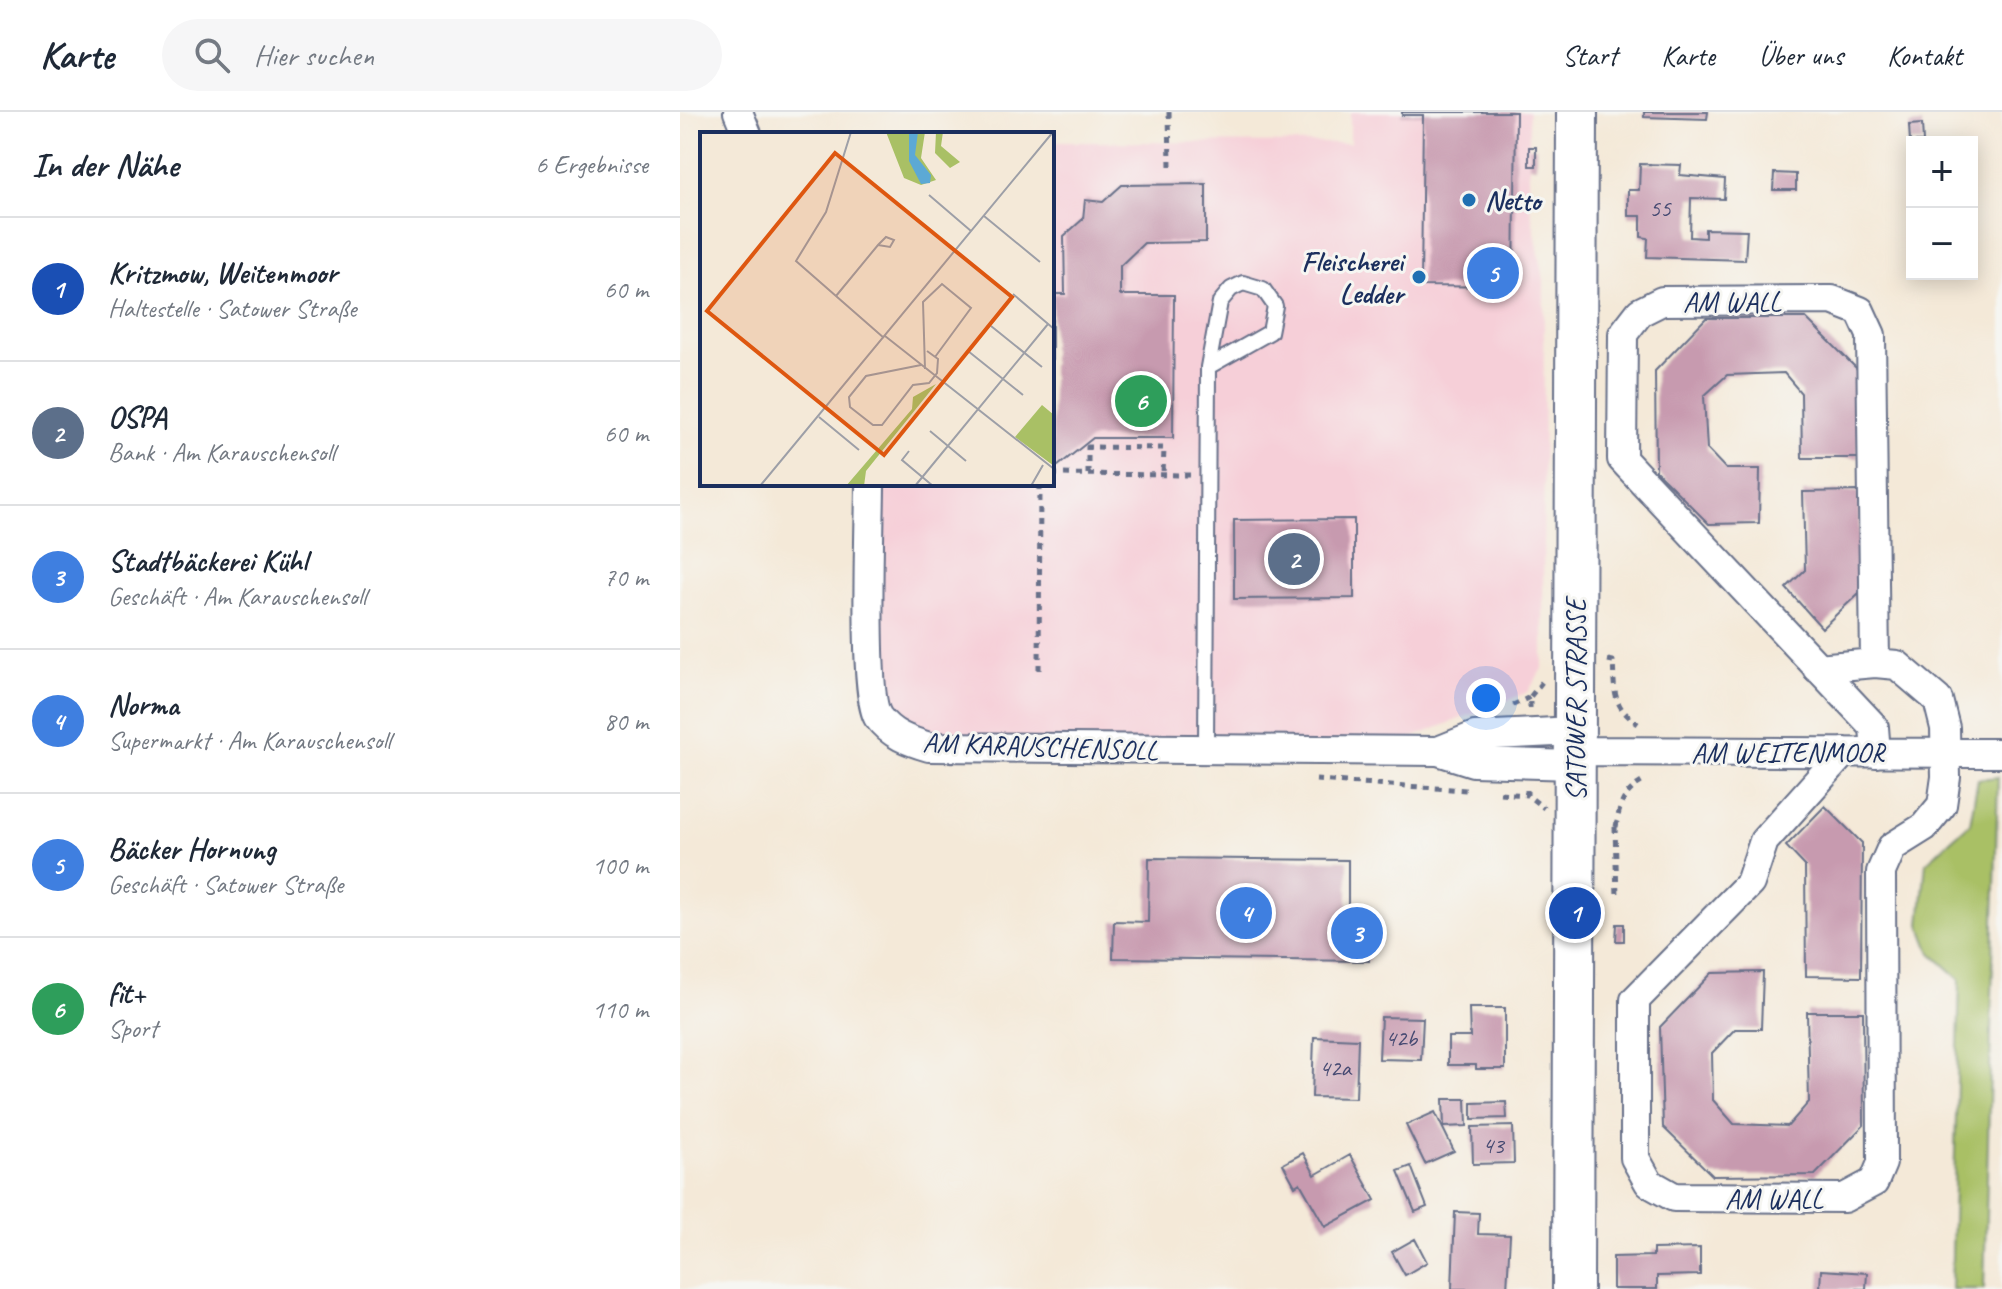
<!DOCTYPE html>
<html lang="de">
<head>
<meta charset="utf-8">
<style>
	body { margin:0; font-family:Caveat,sans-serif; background:#f6f6f7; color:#1f2937 }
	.controls { position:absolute; right:24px; top:24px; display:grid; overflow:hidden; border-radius:0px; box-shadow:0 4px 20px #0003 }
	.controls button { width:72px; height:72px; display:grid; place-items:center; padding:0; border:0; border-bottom:2px solid #e0e1e3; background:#fff; color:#1f2937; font:40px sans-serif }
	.you { position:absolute; left:806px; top:586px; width:28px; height:28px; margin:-20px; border:6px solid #fff; border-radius:50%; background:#1a73e8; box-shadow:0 0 0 12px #1a73e833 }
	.badge { display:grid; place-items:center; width:52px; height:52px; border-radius:50%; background:#1f6fb2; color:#fff; font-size:26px; font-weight:700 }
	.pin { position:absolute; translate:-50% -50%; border:4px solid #fff; box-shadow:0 2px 8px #0006 }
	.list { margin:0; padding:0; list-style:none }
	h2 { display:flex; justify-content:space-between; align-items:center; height:104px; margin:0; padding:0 32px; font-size:34px }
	h2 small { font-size:26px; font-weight:400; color:#747a83 }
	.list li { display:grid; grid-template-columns:52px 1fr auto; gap:24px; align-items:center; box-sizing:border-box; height:144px; padding:0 32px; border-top:2px solid #e0e1e3 }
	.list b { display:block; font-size:30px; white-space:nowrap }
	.list p { margin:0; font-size:26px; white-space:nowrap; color:#747a83 }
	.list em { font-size:26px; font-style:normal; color:#747a83 }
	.icon { flex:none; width:44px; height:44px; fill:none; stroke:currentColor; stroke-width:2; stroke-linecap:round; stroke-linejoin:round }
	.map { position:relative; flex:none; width:1322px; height:1177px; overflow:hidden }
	header { display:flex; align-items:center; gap:48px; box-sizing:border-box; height:112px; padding:0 40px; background:#fff; border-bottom:2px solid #e0e1e3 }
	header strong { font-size:38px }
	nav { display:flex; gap:44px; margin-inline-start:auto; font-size:28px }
	.search { width:560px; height:72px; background:#f6f6f7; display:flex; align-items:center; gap:20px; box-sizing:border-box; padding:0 28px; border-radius:44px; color:#747a83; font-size:30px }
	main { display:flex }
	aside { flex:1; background:#fff }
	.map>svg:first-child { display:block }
	.built { fill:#f6cfd8 }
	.green { fill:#a9c065; stroke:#627862; stroke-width:2 }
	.building { fill:#c79aaf }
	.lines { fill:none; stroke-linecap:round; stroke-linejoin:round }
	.lane-casing { stroke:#677089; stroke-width:18 }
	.street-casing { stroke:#677089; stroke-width:32 }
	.secondary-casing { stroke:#677089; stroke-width:44 }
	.path { stroke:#677089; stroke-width:5; stroke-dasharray:6 6; stroke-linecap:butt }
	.lane { stroke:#fff; stroke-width:14 }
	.street { stroke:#fff; stroke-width:28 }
	.secondary { stroke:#fff; stroke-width:40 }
	.poi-dot { fill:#1f6fb2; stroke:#f6f6f2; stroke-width:3 }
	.labels { text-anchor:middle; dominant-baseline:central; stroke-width:6; stroke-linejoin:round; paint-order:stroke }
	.number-label { font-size:24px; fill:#464a72 }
	.poi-label { font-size:28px; font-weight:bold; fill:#1b2f5e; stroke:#f6f6f2; text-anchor:start }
	.street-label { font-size:28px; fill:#1b2f5e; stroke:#f6f6f2 }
	.inset-road { fill:none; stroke:#9d9fa7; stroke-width:2 }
	.view { fill:#de5710; fill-opacity:0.15; stroke:#de5710; stroke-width:4 }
	.inset-edge { fill:none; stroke:#1b2f5e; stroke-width:4 }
</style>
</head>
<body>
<header>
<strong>Karte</strong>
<div class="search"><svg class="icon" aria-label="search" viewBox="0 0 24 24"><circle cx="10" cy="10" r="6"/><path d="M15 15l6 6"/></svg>Hier suchen</div>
<nav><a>Start</a><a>Karte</a><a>Über uns</a><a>Kontakt</a></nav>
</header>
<main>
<aside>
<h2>In der Nähe<small>6 Ergebnisse</small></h2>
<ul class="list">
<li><span class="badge" style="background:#1a4fb4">1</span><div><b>Kritzmow, Weitenmoor</b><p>Haltestelle · Satower Straße</p></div><em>60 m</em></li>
<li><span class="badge" style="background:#5c6f8a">2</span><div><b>OSPA</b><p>Bank · Am Karauschensoll</p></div><em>60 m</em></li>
<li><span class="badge" style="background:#3f7fe0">3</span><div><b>Stadtbäckerei Kühl</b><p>Geschäft · Am Karauschensoll</p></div><em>70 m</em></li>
<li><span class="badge" style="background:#3f7fe0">4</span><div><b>Norma</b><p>Supermarkt · Am Karauschensoll</p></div><em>80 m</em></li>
<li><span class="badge" style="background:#3f7fe0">5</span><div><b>Bäcker Hornung</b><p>Geschäft · Satower Straße</p></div><em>100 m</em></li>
<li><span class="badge" style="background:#2e9e5b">6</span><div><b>fit+</b><p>Sport</p></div><em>110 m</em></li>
</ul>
</aside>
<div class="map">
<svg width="1322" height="1177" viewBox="0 0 1322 1177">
	<rect width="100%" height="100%" fill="#f6f6f2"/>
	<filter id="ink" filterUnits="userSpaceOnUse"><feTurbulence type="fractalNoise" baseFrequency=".0125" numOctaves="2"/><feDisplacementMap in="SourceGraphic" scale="16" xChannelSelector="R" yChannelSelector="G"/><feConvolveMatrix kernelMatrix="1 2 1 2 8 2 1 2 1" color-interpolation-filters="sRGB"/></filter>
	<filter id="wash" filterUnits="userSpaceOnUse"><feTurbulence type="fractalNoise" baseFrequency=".006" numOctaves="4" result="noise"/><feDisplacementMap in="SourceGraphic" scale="32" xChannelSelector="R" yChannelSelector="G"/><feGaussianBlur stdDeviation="1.8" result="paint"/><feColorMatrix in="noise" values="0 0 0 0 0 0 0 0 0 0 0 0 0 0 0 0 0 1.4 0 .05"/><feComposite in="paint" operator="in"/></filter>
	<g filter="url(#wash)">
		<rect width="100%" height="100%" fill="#f4e9d8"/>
		<!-- built -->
		<path class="built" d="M670,0H849V89L864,168L863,555L848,580L698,639L249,635L196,603L190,372H372V30L670,31Z"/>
		<!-- green -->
		<path class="green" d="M1318,665L1304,1177H1271L1280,867L1251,841L1240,812L1246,751L1290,711L1298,667Z"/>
		<g id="blocks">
			<!-- building -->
			<path class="building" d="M722,0H836L834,175L741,174L743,3H722Z
				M964,0H1028L1027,7L964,5Z
				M1242,12L1243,30H1230L1229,13Z
				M849,35H856V54H849Z
				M960,52L1001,53L1000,63L1045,67L1044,87L1011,86L1010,125L1025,126V117L1067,118L1065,148L967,145L968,126L961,125V104H948V78H959Z
				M1094,61L1116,62V78H1093Z
				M526,72V130L464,131L440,154V183H494L493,326H413L378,354H372V182H385L384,124L403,107L405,88L423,90L442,73Z
				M1026,206H1126L1179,259L1178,346H1122L1121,281L1104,261L1047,263L1024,284L1027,337L1046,357H1080L1079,411L1029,412L976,359L975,259Z
				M1179,379L1180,480L1142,516L1106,476L1125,458L1123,380Z
				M674,407V486L554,487V408Z
				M1145,694L1182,731L1181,865L1126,864L1125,754L1106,734Z
				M469,746L668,748V803L690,804L689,849L433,846L434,809L468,810Z
				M937,812H944V829H936Z
				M1083,860L1081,917H1055L1032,941L1033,988L1054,1012L1108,1014L1129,990L1127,900H1183L1184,1013L1135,1063L1033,1064L983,1015L980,915L1032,861Z
				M789,896H825V957H796V953H768V925H790Z
				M701,905L743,906L741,948L699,947Z
				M634,925L678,927L676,986L632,985Z
				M763,987H786L787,1014L764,1015Z
				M826,990L827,1006L792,1007V991Z
				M755,1000L774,1039L745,1052L726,1013Z
				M833,1014L834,1051L793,1052L792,1015Z
				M623,1041L635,1063L670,1043L695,1088L645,1115L620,1071L615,1074L603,1052Z
				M731,1054L747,1095L735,1100L718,1059Z
				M775,1100L799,1101L798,1122L830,1123L827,1177H772Z
				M735,1127L747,1150L725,1163L712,1140Z
				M1020,1136V1163L977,1164V1177H933V1145L973,1144V1137Z
				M1141,1158L1187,1161L1186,1177H1140Z"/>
		</g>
	</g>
	<g filter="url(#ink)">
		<use href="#blocks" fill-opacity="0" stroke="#677089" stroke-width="2"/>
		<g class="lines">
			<defs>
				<path id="lane" d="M526,638L528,255L540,190L551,177L563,171L583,177L595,194L590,220L528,255"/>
				<path id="street" d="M58,0L67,22
					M190,372C190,409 183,583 198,605C211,623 229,629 249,635L758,639L793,650L894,653
					M1195,551L1191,223L1180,199L1152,188L982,189L960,200L943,222L942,347L1194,615L1196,641
					M1137,556L1195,551L1217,553L1258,588L1265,616L1266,665L1262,693L1244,715L1212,735L1201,760L1202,1051L1194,1070L1164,1086L994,1085L969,1071L955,1046V888L1070,771L1084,729L1164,640
					M758,639L795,624L894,619
					M894,639L1322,641"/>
				<path id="secondary" d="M893,1177L897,0"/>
			</defs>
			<!-- lane casing -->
			<use href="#lane" class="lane-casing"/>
			<!-- street casing -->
			<use href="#street" class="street-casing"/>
			<!-- secondary casing -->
			<use href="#secondary" class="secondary-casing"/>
			<!-- path -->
			<path class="path" d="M489,0L490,55
				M372,362L511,363
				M408,362V335L484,336L483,363
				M928,548L933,549C935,579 931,593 958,612
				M359,558L360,372
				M833,593L850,585
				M850,596V585L862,570
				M636,668L786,678
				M847,678V683L864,696
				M820,681L847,683
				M935,715L937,785
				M936,715C940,692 943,680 965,668"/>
			<!-- lane -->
			<use href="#lane" class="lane"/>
			<!-- street -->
			<use href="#street" class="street"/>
			<!-- secondary -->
			<use href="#secondary" class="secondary"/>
		</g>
	</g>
	<!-- markers -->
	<g class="poi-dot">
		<circle cx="789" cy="88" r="8"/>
		<circle cx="739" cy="165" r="8"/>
	</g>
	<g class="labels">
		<!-- number labels -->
		<g class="number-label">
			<text x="980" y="96">55</text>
			<text x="721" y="926">42b</text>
			<text x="655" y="956">42a</text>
			<text x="813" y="1033">43</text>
		</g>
		<!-- poi labels -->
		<g class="poi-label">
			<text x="805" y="88">Netto</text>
			<text x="723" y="149" text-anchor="end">Fleischerei<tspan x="723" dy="32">Ledder</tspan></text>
		</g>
		<!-- street labels -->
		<g class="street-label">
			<text x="1052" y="189">AM WALL</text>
			<text transform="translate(895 588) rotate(-90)">SATOWER STRASSE</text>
			<text transform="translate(360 634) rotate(2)">AM KARAUSCHENSOLL</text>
			<text x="1108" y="640">AM WEITENMOOR</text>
			<text x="1094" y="1086">AM WALL</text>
		</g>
	</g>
	<!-- overview -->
	<g transform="translate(20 20)">
		<rect width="354" height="354" fill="#f4e9d8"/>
		<path d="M186,0H225L221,26L236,48L221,53L204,46ZM236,0H243L241,14L260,30L250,36L235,21ZM236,252L166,339L164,354H146L212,277L213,265ZM342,273L354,283V334L315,305Z" fill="#a9c065"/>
		<path d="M209,0H218L215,23L231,43L230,51L221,52L209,29Z" fill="#5ca9d5"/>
		<path class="inset-road" d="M151,0L126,80L96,129L184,206M229,63L271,99M284,84L340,130M313,162L354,197M136,164L178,113L186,105L194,108L190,115L178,113M291,194L342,235M185,204L354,337M268,219L323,263M221,233L166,244L149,265L150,275L173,293H182L213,253L229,251L237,241L238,227L227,219M225,237L223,170L242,152L271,176L235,225M119,285L159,318M230,299L266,329M209,319L202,328L233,354M60,354L353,0M215,354L348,192M331,354L343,333"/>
		<path class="view" d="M135,21L312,165L184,323L7,179Z"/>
		<rect width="354" height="354" class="inset-edge"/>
	</g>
</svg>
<div class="controls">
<button>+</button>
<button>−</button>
</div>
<div class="you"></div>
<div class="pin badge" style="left:895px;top:801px;background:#1a4fb4">1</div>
<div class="pin badge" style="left:614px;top:447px;background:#5c6f8a">2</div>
<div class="pin badge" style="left:677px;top:821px;background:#3f7fe0">3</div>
<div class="pin badge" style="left:566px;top:801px;background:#3f7fe0">4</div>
<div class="pin badge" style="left:813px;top:161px;background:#3f7fe0">5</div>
<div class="pin badge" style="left:461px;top:289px;background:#2e9e5b">6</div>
</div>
</main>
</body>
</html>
